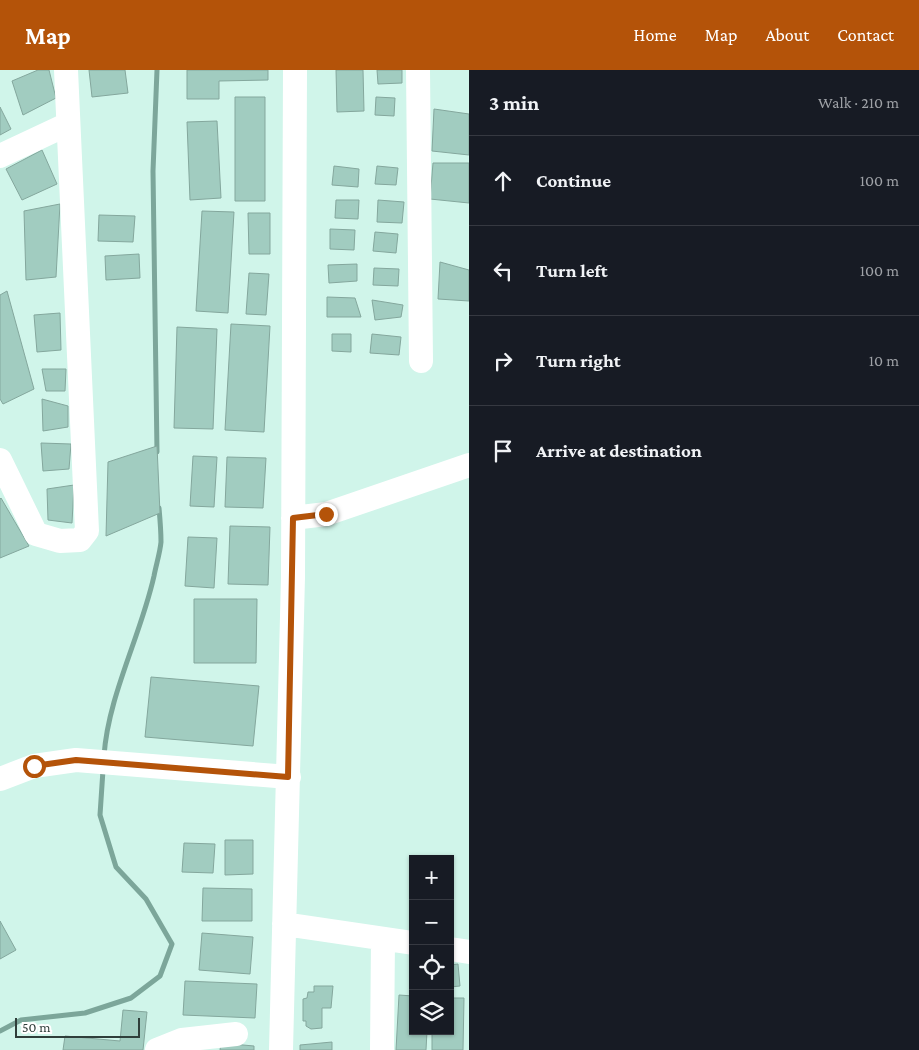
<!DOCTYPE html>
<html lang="en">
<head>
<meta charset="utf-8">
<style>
	body { margin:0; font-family:"Crimson Pro",serif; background:#242831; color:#f1f3f6 }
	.controls { position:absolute; right:15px; bottom:15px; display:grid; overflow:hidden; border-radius:0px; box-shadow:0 1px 4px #0004 }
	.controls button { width:45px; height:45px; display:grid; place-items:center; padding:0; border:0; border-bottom:1px solid #363941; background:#171b24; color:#f1f3f6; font:25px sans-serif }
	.scale { position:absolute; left:15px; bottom:12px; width:125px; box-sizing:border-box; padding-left:5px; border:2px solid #2f3e3a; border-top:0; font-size:14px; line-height:18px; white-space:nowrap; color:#2f3e3a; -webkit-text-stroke:4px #fff; paint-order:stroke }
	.stop { position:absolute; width:15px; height:15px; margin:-11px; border:4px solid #b45309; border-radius:50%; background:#fff }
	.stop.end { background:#b45309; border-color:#fff; box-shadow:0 1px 5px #0008 }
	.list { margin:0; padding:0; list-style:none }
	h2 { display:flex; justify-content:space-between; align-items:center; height:65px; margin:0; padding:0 20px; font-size:21px }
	h2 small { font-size:16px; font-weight:400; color:#9ea1a6 }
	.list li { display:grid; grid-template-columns:32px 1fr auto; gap:15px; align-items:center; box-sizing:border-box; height:90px; padding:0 20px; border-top:1px solid #363941 }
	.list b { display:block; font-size:19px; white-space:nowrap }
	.list em { font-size:16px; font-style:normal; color:#9ea1a6 }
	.icon { flex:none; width:28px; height:28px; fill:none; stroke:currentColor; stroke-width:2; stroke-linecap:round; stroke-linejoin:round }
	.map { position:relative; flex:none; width:469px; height:980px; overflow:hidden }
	header { display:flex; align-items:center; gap:30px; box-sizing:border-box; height:70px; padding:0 25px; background:#b45309; color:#fff }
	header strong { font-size:24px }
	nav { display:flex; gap:28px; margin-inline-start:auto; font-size:18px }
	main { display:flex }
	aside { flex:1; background:#171b24 }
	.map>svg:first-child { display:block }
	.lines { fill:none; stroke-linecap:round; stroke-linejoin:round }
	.stream { stroke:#7ca69a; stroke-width:5 }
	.building { fill:#a1ccc0; stroke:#84a79d }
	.minor { stroke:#fff; stroke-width:24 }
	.route { stroke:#b45309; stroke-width:6 }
</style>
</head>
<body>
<header>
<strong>Map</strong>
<nav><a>Home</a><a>Map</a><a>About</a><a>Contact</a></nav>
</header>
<main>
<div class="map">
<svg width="469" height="980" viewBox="0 0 469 980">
	<rect width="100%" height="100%" fill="#d0f5ea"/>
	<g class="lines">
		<!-- stream -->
		<path class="stream" d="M157,382L153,101L157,0
			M104,686C108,626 141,565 154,506C156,495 160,483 161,472C161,461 160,449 159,438
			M0,961L21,950L85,943L131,928L160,906L172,874L146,829L116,797L100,745L103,700"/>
	</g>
	<!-- building -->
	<path class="building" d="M38,0H49L56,28L23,45L12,11Z
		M89,0H125L128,23L92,27Z
		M187,0H268V10L219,11V29H187Z
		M336,0H363L364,41L337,42Z
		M377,0H402V13L378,14Z
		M235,27H265V131H235Z
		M376,27L395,28L394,46L375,45Z
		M0,37L11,59L0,65Z
		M434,39L469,44V85L432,81Z
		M217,51L221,128L190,130L187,52Z
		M42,80L57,114L22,130L6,99Z
		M433,93H469V133L430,129Z
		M334,96L359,99L358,117L332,115Z
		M377,96L398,98L396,115L375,114Z
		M336,130H359L358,149L335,148Z
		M378,130L404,132L402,153L377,152Z
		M60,134L56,207L26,210L24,141Z
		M202,141L234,142L228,243L196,241Z
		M248,143H270V184H249Z
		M99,145L135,146L133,172L98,171Z
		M330,159L355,160L354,180L330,179Z
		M375,162L398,164L396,183L373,181Z
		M139,184L140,208L106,210L105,186Z
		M440,192L469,200V231L438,229Z
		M357,194V211L329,213L328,195Z
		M374,198L399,199L398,216L373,215Z
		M249,203L269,204L266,245L246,244Z
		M7,221L34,319L3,334L0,329V225Z
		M327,227L355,228L361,247H327Z
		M372,230L403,235L401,247L375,250Z
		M60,243L61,280L37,282L34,245Z
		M231,254L270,256L264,362L225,360Z
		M177,257L217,259L213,359L174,358Z
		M332,264H351V282L332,281Z
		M372,264L401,267L399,285L370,283Z
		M42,299H66L65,321H46Z
		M42,329L68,336V357L43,361Z
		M41,373L71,374L69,399L43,401Z
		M157,376L160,443L106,466L108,392Z
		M193,386L217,387L214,437L190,436Z
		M227,387L266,388L263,438L225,437Z
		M74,415L72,453L48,450L47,419Z
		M1,428L29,476L0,488V429Z
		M230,456L270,457L268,515L228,514Z
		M188,467L217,468L214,518L185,516Z
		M194,529H257L256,593H194Z
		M151,607L259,616L253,676L145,667Z
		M225,770H253V804L225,805Z
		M184,773L215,774L213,803L182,802Z
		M203,818L252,819V851H202Z
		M0,851L16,880L0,889Z
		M202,863L253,867L250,904L199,900Z
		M458,894L460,916L450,917V895Z
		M185,911L257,914L255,948L183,945Z
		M314,916H333L331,938H322V958L311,959L306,956V951H303V929L307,928L308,922H314Z
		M399,925L413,926V961H427L426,980H396Z
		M450,928H464L463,980H432V961H450Z
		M123,940L147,942L143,980H63L65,966L120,971Z
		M332,972V980H300V975Z
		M221,973L254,976V980H220Z"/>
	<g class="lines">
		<!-- minor -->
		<path class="minor" d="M418,0L421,291
			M0,86L68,54
			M0,390L36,464L60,471L80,470L87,461L66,0
			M293,448L326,444L469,395
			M0,709L34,696L76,690L289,707
			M284,854L413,873
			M450,879L469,882
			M157,980L182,970L236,964
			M281,980L293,507L295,0
			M382,980L383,869"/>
	</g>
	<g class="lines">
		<!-- route -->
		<path class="route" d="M34,696L76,690L288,707L293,448L326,444"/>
	</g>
</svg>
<div class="controls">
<button>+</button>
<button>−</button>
<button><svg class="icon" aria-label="locate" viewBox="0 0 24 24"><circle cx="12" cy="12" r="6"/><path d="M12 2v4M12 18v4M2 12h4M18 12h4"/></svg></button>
<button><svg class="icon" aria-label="layers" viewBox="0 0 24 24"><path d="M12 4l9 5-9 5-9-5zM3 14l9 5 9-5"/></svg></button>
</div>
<div class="scale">50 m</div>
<div class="stop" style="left:34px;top:696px"></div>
<div class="stop end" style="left:326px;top:444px"></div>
</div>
<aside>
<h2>3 min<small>Walk · 210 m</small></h2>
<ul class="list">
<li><svg class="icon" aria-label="ahead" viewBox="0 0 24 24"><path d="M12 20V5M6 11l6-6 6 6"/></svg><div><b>Continue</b></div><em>100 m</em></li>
<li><svg class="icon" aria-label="left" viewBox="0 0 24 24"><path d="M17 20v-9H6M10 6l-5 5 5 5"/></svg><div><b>Turn left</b></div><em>100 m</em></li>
<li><svg class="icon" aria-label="right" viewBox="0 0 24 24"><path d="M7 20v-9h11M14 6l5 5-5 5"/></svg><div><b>Turn right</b></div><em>10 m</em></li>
<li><svg class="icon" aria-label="arrive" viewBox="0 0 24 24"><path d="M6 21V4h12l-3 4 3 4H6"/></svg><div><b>Arrive at destination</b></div></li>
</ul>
</aside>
</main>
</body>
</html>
